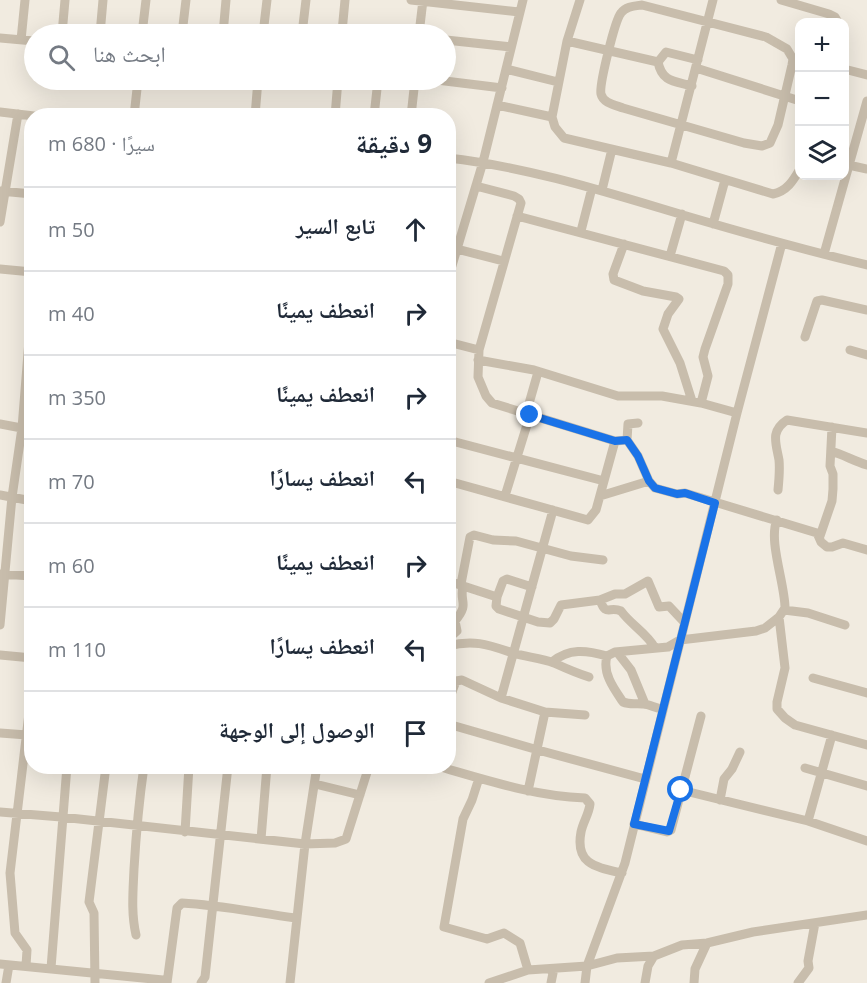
<!DOCTYPE html>
<html lang="ar">
<head>
<meta charset="utf-8">
<style>
	body { margin:0; font-family:"Open Sans","Noto Naskh Arabic",sans-serif; background:#f2f2f3; color:#1f2937; direction:rtl }
	.controls { position:absolute; right:18px; top:18px; display:grid; overflow:hidden; border-radius:12px; box-shadow:0 6px 24px #0002 }
	.controls button { width:54px; height:54px; display:grid; place-items:center; padding:0; border:0; border-bottom:2px solid #e0e1e3; background:#fff; color:#1f2937; font:30px sans-serif }
	.stop { position:absolute; width:18px; height:18px; margin:-14px; border:4px solid #1a73e8; border-radius:50%; background:#fff }
	.stop.end { background:#1a73e8; border-color:#fff; box-shadow:0 2px 6px #0008 }
	.list { margin:0; padding:0; list-style:none }
	h2 { display:flex; justify-content:space-between; align-items:center; height:78px; margin:0; padding:0 24px; font-size:26px }
	h2 small { font-size:20px; font-weight:400; color:#747a83 }
	.list li { display:grid; grid-template-columns:39px 1fr auto; gap:18px; align-items:center; box-sizing:border-box; height:84px; padding:0 24px; border-top:2px solid #e0e1e3 }
	.list b { display:block; font-size:22px; white-space:nowrap }
	.list em { font-size:20px; font-style:normal; color:#747a83 }
	.icon { flex:none; width:33px; height:33px; fill:none; stroke:currentColor; stroke-width:2; stroke-linecap:round; stroke-linejoin:round }
	.map { position:relative; flex:none; width:867px; height:983px; overflow:hidden; direction:ltr }
	.search { position:absolute; background:#fff; box-shadow:0 6px 24px #0002; left:24px; top:24px; width:432px; height:66px; display:flex; align-items:center; gap:15px; box-sizing:border-box; padding:0 21px; border-radius:33px; color:#747a83; font-size:22px }
	.panel { position:absolute; background:#fff; box-shadow:0 6px 24px #0002; left:24px; top:108px; width:432px; height:666px; border-radius:24px; direction:rtl }
	.map>svg:first-child { display:block }
	.lines { fill:none; stroke-linecap:round; stroke-linejoin:round }
	.minor { stroke:#c8bdac; stroke-width:9 }
	.route { stroke:#1a73e8; stroke-width:8 }
</style>
</head>
<body>
<div class="map">
<svg width="867" height="983" viewBox="0 0 867 983">
	<rect width="100%" height="100%" fill="#f1ebe0"/>
	<g class="lines">
		<!-- minor -->
		<path class="minor" d="M411,0L519,12
			M580,0L567,41L552,117L555,127L564,138L671,163L773,194C787,191 793,181 800,169
			M781,0L829,14L835,17L838,22
			M642,5L766,37L787,49L793,59L792,65L778,125L770,143L762,146L744,143L623,108C615,105 603,103 601,94C599,85 615,20 621,13C626,6 635,6 642,5Z
			M342,29L398,34
			M342,32L345,0
			M62,34L65,0
			M100,34L103,0
			M142,34L146,0
			M182,34L186,0
			M223,34L226,0
			M263,34L267,0
			M302,34L306,0
			M419,34L423,0
			M0,38L34,41
			M21,40L25,0
			M446,40L511,47
			M567,41L658,62
			M696,68L800,101
			M506,69L558,82
			M844,69L867,75
			M437,80L502,88
			M692,86C674,81 662,82 658,62L666,52L698,60
			M497,105L552,117
			M0,112L34,116
			M134,116L138,80
			M255,116L258,80
			M335,116L338,80
			M374,116L378,80
			M411,116L415,80
			M448,158C528,167 606,192 683,215C744,233 805,250 867,265
			M671,163L713,0
			M844,164L867,169
			M476,186L514,196L519,199L521,203L479,350L478,377L486,396L492,403L615,441L627,440L628,424L638,423
			M602,190L612,149
			M0,191L32,194
			M517,216L724,271L728,275V284L705,349L703,357L708,376L701,403
			M0,222L18,114
			M713,224L725,180
			M581,231L592,188
			M624,244L613,274L614,280L643,291L676,297L679,299L668,314L663,329L680,363L692,401
			M457,249L503,261
			M824,254L867,101
			M670,256L682,214
			M0,269L32,272
			M448,279L483,162L523,0
			M805,337L817,301L822,300L867,310
			M448,342L479,350
			M850,350L867,355
			M478,360L534,370L618,396H662L701,403L737,413
			M526,414L538,372
			M0,424L32,430
			M448,440L604,481
			M627,440L638,456L649,481L655,488L677,494L685,493L817,533L821,542L827,547H832L843,543L867,550
			M831,451C844,455 854,461 867,465
			M448,481L588,520L596,510L615,441
			M778,490C779,480 780,470 779,460C776,443 770,431 787,420L867,433
			M0,495L32,501
			M505,496L530,415
			M600,496L649,481
			M777,520C768,540 785,584 785,608L779,617L785,668L777,702V709L785,718L795,725L867,745
			M820,536L832,501L833,489V474L830,466L832,427
			M1,574L32,576
			M448,581L497,597L503,581L507,579L532,587
			M461,584L470,537L474,535L493,540L516,541L571,556L603,560
			M497,597L496,606L499,609L538,622L550,623L554,619L561,605L600,600L615,594H625L648,581L659,607L669,606L684,622
			M600,600C606,617 609,606 621,611C631,625 647,633 655,648
			M784,610L808,613L845,625
			M0,625L12,497L22,428L32,303
			M448,639L457,631L455,621C470,603 459,603 463,586
			M448,646C474,639 489,645 513,653C526,657 541,658 554,663C565,668 576,673 589,677
			M617,652L631,670L645,704
			M0,655L32,658
			M552,662C569,648 586,650 607,656
			M813,678L867,693
			M501,698L553,510
			M448,703L456,681L462,680L501,698L545,712L528,791
			M662,709C655,708 649,704 643,704C636,703 630,705 623,702C614,689 602,673 607,656L615,652L668,647L680,640L756,631L765,628L779,617
			M545,712L585,715
			M448,724L538,750L645,779
			M0,733L27,735
			M437,766C486,780 534,796 585,798L590,804C589,814 583,822 581,832C575,864 595,867 622,873
			M805,768L867,786
			M479,778L472,800L463,819L444,927L487,939L504,933L520,943L528,970
			M315,784L360,795
			M681,790L808,821L867,841
			M720,800L724,779L732,769L740,752
			M0,812L61,817L305,844L335,843L346,839L369,766
			M808,821L832,735
			M634,824L667,832L671,830L701,716
			M185,832L189,766
			M261,839L267,766
			M136,935C131,913 133,892 134,869C136,835 139,801 144,766
			M0,964L163,980L167,983
			M26,966L27,950L15,933L10,873L32,688
			M51,968L67,766
			M550,969L553,973L551,983
			M6,983L9,965
			M95,983L94,913L89,902L106,766
			M167,983L177,908L182,903C220,905 258,913 296,918
			M201,983L205,977L228,766
			M290,983L305,844L317,766
			M489,983L528,970L587,966L617,958L654,956L682,945L707,943L753,932L867,915
			M585,983L587,966L625,863L737,413L782,243
			M645,983L648,966L654,956
			M694,983L695,969L707,943
			M798,983L809,968L808,961L815,923"/>
	</g>
	<g class="lines">
		<!-- route -->
		<path class="route" d="M530,415L615,441L627,440L638,456L649,481L655,488L677,494L685,493L715,503L634,824L669,831L681,790"/>
	</g>
</svg>
<div class="controls">
<button>+</button>
<button>−</button>
<button><svg class="icon" aria-label="layers" viewBox="0 0 24 24"><path d="M12 4l9 5-9 5-9-5zM3 14l9 5 9-5"/></svg></button>
</div>
<div class="stop" style="left:681px;top:790px"></div>
<div class="stop end" style="left:530px;top:415px"></div>
<div class="search"><svg class="icon" aria-label="search" viewBox="0 0 24 24"><circle cx="10" cy="10" r="6"/><path d="M15 15l6 6"/></svg>ابحث هنا</div>
<section class="panel">
<h2>9 دقيقة<small>سيرًا · 680 m</small></h2>
<ul class="list">
<li><svg class="icon" aria-label="ahead" viewBox="0 0 24 24"><path d="M12 20V5M6 11l6-6 6 6"/></svg><div><b>تابع السير</b></div><em>50 m</em></li>
<li><svg class="icon" aria-label="right" viewBox="0 0 24 24"><path d="M7 20v-9h11M14 6l5 5-5 5"/></svg><div><b>انعطف يمينًا</b></div><em>40 m</em></li>
<li><svg class="icon" aria-label="right" viewBox="0 0 24 24"><path d="M7 20v-9h11M14 6l5 5-5 5"/></svg><div><b>انعطف يمينًا</b></div><em>350 m</em></li>
<li><svg class="icon" aria-label="left" viewBox="0 0 24 24"><path d="M17 20v-9H6M10 6l-5 5 5 5"/></svg><div><b>انعطف يسارًا</b></div><em>70 m</em></li>
<li><svg class="icon" aria-label="right" viewBox="0 0 24 24"><path d="M7 20v-9h11M14 6l5 5-5 5"/></svg><div><b>انعطف يمينًا</b></div><em>60 m</em></li>
<li><svg class="icon" aria-label="left" viewBox="0 0 24 24"><path d="M17 20v-9H6M10 6l-5 5 5 5"/></svg><div><b>انعطف يسارًا</b></div><em>110 m</em></li>
<li><svg class="icon" aria-label="arrive" viewBox="0 0 24 24"><path d="M6 21V4h12l-3 4 3 4H6"/></svg><div><b>الوصول إلى الوجهة</b></div></li>
</ul>
</section>
</div>
</body>
</html>
